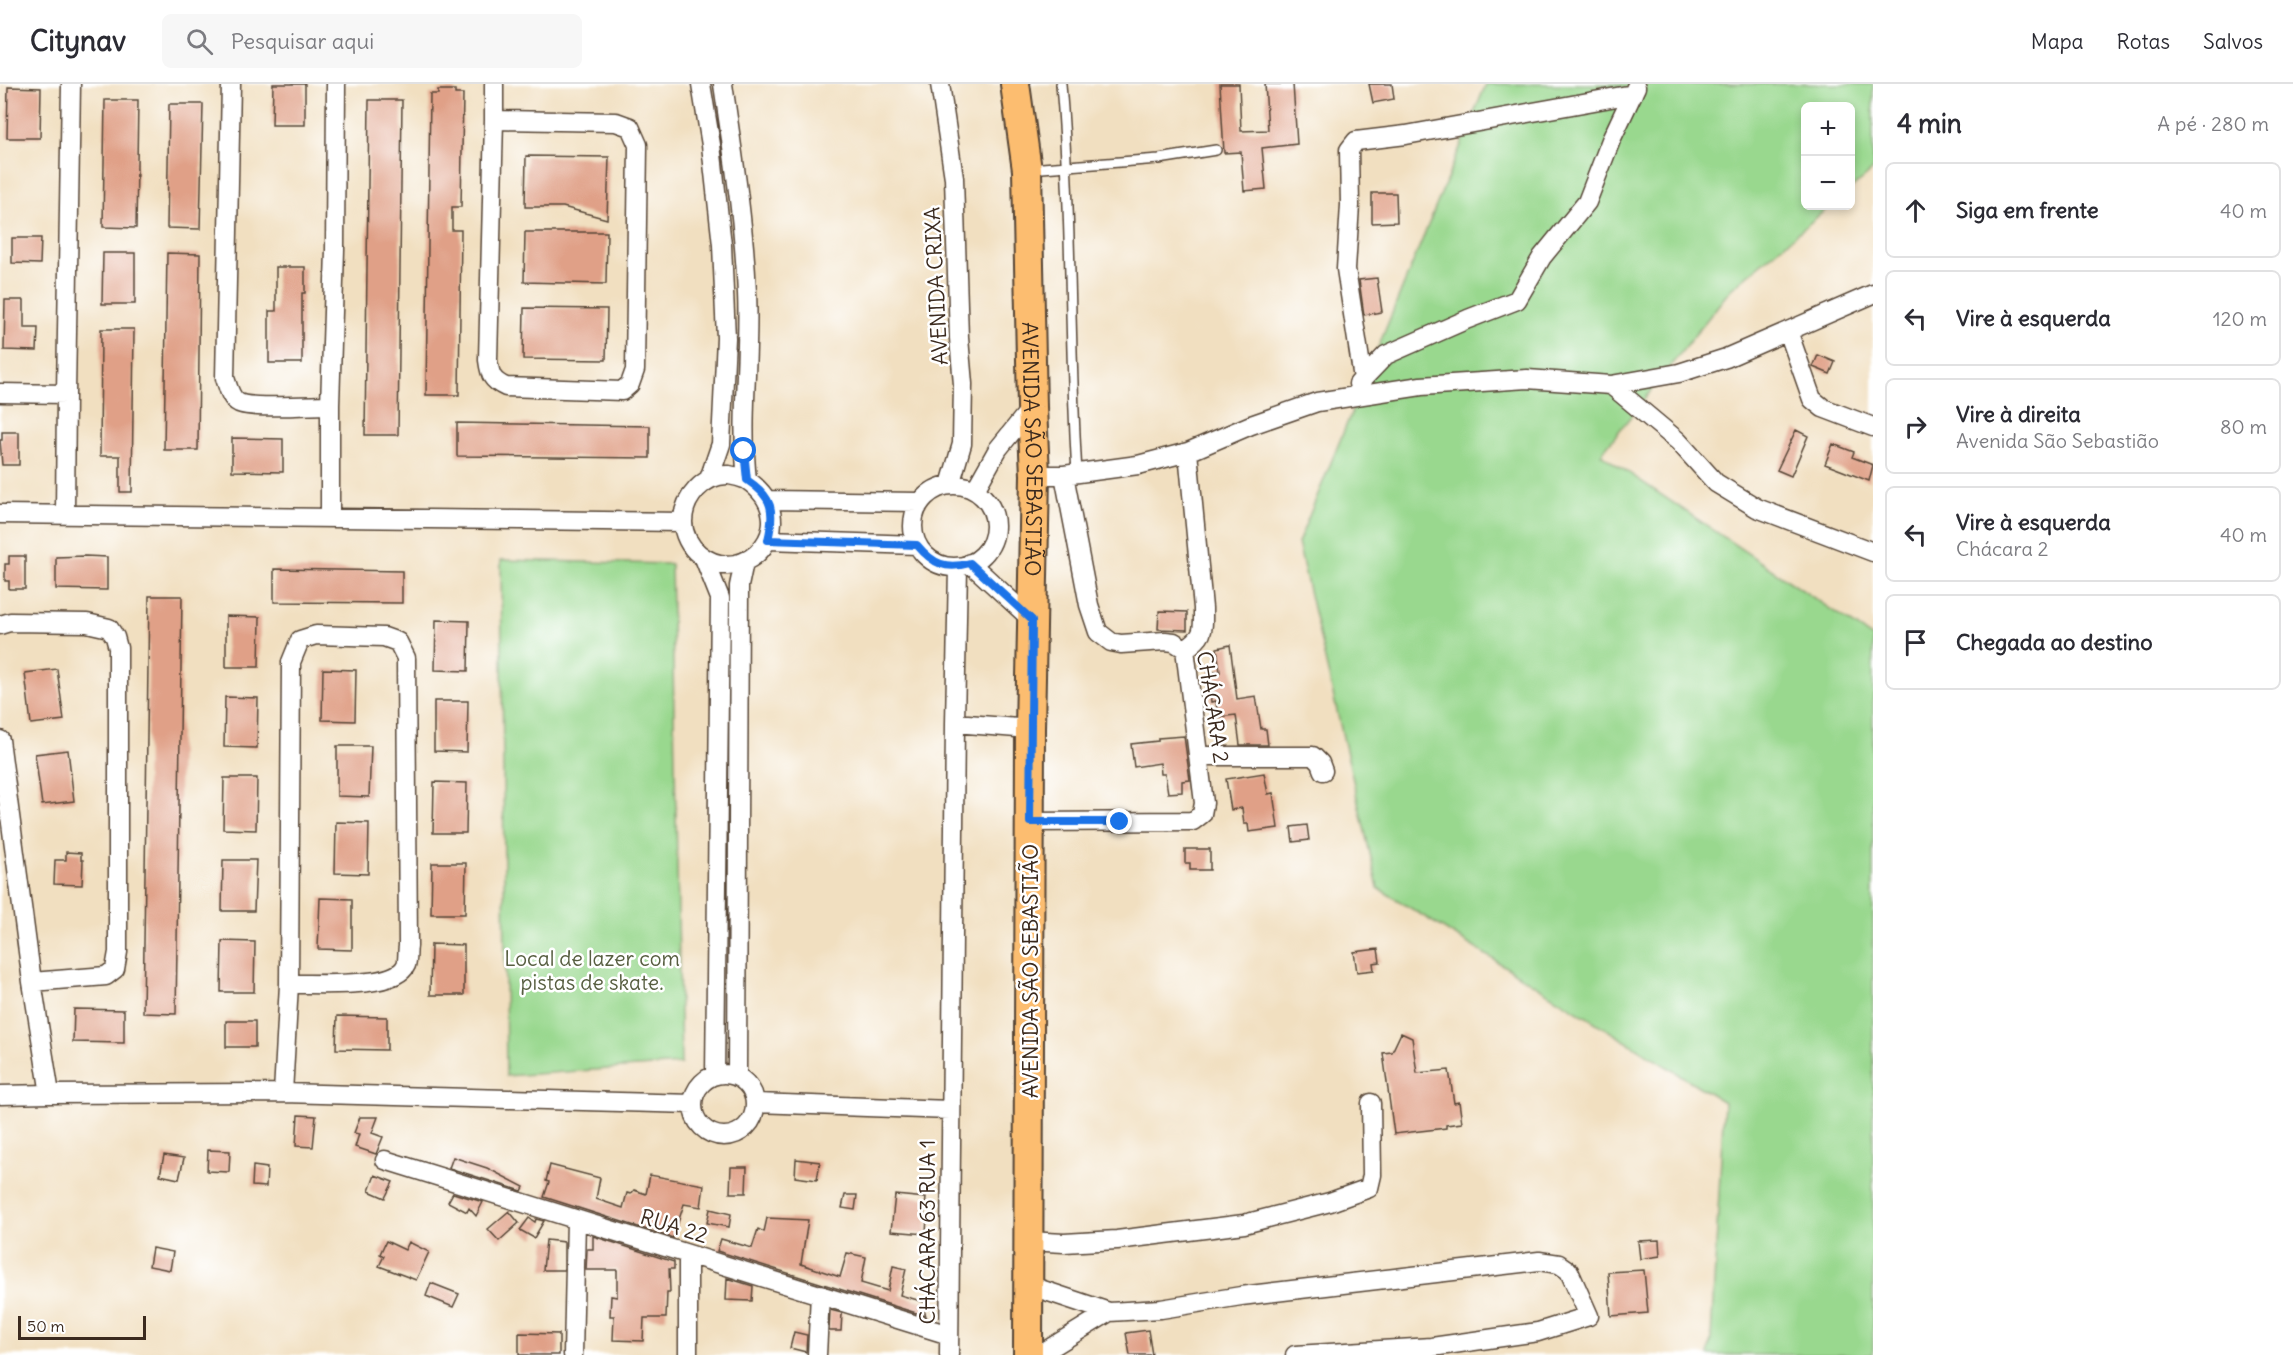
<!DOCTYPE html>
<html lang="pt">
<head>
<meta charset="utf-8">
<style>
	body { margin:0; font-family:Delius,sans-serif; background:#f7f7f7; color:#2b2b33 }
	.controls { position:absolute; right:18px; top:18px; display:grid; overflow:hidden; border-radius:9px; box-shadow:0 3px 9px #0003 }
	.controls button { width:54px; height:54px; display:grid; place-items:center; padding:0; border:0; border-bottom:2px solid #e1e1e2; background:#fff; color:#2b2b33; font:30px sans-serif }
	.scale { position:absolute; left:18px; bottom:15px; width:128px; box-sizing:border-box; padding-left:6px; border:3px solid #3b2a1e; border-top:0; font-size:16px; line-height:21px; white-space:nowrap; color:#3b2a1e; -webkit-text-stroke:4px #fff; paint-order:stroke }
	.stop { position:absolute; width:18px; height:18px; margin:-14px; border:4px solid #1a73e8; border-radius:50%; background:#fff }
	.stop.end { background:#1a73e8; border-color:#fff; box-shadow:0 2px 6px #0008 }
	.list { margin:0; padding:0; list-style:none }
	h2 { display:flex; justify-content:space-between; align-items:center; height:78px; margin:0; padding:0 24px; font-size:26px }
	h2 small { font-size:20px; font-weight:400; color:#7c7c81 }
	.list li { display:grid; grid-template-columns:39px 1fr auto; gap:18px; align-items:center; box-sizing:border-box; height:96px; margin:0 12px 12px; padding:0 12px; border:2px solid #e1e1e2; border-radius:9px }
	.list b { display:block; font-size:22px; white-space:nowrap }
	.list p { margin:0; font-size:20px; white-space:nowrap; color:#7c7c81 }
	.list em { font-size:20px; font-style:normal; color:#7c7c81 }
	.icon { flex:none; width:33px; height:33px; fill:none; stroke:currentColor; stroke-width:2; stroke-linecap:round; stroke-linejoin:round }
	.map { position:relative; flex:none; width:1873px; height:1271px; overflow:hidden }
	header { display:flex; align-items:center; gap:36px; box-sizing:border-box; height:84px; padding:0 30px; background:#fff; border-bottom:2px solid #e1e1e2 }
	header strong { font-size:28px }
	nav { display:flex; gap:33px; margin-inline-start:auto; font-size:21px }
	.search { width:420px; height:54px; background:#f7f7f7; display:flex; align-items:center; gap:15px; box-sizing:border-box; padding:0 21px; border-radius:9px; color:#7c7c81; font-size:22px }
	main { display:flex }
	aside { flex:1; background:#fff }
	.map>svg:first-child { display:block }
	.green { fill:#99d88e; stroke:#6a8156; stroke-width:1.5 }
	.building { fill:#e0a087 }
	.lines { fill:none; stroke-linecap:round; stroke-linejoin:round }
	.service-casing { stroke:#564536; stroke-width:12 }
	.minor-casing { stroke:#564536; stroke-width:21 }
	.primary-casing { stroke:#564536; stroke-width:32 }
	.service { stroke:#fff; stroke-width:9 }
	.minor { stroke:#fff; stroke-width:18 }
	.primary { stroke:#fcbd6f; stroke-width:28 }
	.route { stroke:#1a73e8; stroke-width:8 }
	.labels { text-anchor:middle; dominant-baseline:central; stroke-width:5; stroke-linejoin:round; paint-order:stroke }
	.street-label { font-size:21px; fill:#3b2a1e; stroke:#fff }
	.park-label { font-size:21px; fill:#575e40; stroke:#fff }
</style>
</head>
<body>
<header>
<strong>Citynav</strong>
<div class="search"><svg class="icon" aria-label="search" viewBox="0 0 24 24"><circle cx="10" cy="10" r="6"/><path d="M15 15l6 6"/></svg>Pesquisar aqui</div>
<nav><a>Mapa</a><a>Rotas</a><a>Salvos</a></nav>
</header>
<main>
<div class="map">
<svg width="1873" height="1271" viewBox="0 0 1873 1271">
	<rect width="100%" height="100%" fill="#fff"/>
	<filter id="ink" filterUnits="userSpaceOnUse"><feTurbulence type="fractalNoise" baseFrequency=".0167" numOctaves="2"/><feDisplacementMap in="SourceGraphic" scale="12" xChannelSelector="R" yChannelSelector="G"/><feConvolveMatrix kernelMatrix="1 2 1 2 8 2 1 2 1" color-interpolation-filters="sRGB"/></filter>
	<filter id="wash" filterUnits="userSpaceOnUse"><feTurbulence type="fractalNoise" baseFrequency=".008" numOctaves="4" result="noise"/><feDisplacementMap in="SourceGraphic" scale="24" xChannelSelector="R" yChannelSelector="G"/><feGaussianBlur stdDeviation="1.35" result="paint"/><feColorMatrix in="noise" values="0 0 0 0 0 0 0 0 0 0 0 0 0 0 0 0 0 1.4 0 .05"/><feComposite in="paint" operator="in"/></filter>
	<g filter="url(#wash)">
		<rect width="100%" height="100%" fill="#f1dfc0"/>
		<!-- green -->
		<path class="green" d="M1486,0H1873V86L1851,105L1850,22H1806V122H1830L1731,205L1601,370L1873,554V1271H1708L1711,1254L1724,1018L1378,804L1298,459Z
			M501,476L671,480L681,980L506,992Z"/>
		<g id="blocks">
			<!-- building -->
			<path class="building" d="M273,0H305V41H272Z
				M1220,0H1239L1241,47L1268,46L1265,0H1293L1297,60L1262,64L1266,105L1244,107L1241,68L1224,69Z
				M1369,0H1392L1394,15L1373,19Z
				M8,3L41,4L40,54H7Z
				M438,6H455V10H463L461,123H452V146H461L459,311H426L430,10H438Z
				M105,16H138L136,144L103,143Z
				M369,16H402L398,351H365Z
				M169,20H203L200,145L167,144Z
				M526,72L609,73L607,135L563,123H525Z
				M1372,109H1396L1397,138L1372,139Z
				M525,148H607L606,200L524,198Z
				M12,154H41L40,180L12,179Z
				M103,169H135V220H102Z
				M167,169L200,170L198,366H164Z
				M276,183H305V209H302V279H269V227H276Z
				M1377,194L1382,228L1364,231L1359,196Z
				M5,216H24V244H38L37,267L4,266Z
				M524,224L607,225L606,276L523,275Z
				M101,245H134L132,408H120V372H100Z
				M1818,271L1835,278L1830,290L1813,283Z
				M457,339L650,342V374L457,372Z
				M1796,346L1808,352L1791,392L1777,386Z
				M2,348H19V381H2L0,356H2Z
				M232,354L283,355V388L232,387Z
				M1833,360L1854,368L1852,373L1873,381L1869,397L1825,380Z
				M9,472H25V505H9V497H5V480H9Z
				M85,472L107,473V506L56,505V473Z
				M274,485L402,487V519L274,518Z
				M149,512H182L176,930L143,929Z
				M1159,527L1187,528V546L1158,545Z
				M226,532L260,533L259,583H226Z
				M436,536L469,537L468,587L435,586Z
				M1230,561L1237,615L1256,612L1261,645H1266L1268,661H1240L1236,631L1218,633L1216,617L1211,618L1208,588H1220L1217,564Z
				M57,585L64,636L31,640L25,589Z
				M323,585L356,586L355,637L322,636Z
				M225,613L258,614L257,664L224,663Z
				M434,617H468L467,668L434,667Z
				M1184,652L1190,696L1182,697V708L1168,709L1165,690H1161L1160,679L1134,683L1131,660L1158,657V654Z
				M337,662H371L369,713L337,712Z
				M68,666L74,717L42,721L35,670Z
				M1264,689L1268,710L1273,709L1278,744L1249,748L1248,740H1244L1242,724L1231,726L1226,695Z
				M224,694H257L256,746L223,745Z
				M434,698L467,699L466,749H433Z
				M336,738L369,739L368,790L335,789Z
				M1307,741L1309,756L1293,758L1291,743Z
				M1185,765H1210V786H1190V779H1185Z
				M66,768L81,769V776H83L82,801L54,800L55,776H66Z
				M223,776H256L254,827H222Z
				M432,779H466L465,830H431Z
				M320,814L352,815V866L318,865Z
				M222,857L255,858L254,908H221Z
				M431,860L464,861V911H430Z
				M1378,865L1380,878L1373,879L1374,886L1357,888L1354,868Z
				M74,925L124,926V959L73,958Z
				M337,932L387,933V966L336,965Z
				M226,937H255V963H226Z
				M1401,949L1412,954L1417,989L1449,986L1454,1019L1459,1018L1462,1039L1446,1041V1044L1394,1050L1383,969L1392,968Z
				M298,1031L316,1032L313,1063L296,1062Z
				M360,1033H378L372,1049L383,1053L376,1070L355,1063L359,1050L354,1049Z
				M208,1066L230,1067L229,1088L207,1087Z
				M164,1071L184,1074L179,1095L160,1091Z
				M453,1073L487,1084L524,1103L522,1107L449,1084Z
				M796,1075L820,1078L817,1096L795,1093Z
				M550,1081L600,1094L596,1115L623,1124L627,1109L631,1110L634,1106L646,1110L650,1091L704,1101L701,1123L684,1120L673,1154L544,1113L549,1098L546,1097Z
				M253,1082L267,1084L266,1103L252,1102Z
				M731,1083H747L746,1109H730Z
				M375,1091L393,1098L385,1114L369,1107Z
				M453,1109L483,1118L476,1132L469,1124L467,1128L448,1118Z
				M845,1111H857L855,1126L842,1124Z
				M895,1111L926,1114L924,1132H927L926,1150L891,1147Z
				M710,1125L731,1130L729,1143L707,1139Z
				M509,1127L519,1139L499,1157L488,1145Z
				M529,1134L535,1138L536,1135L544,1137L534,1154L520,1146Z
				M767,1134L808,1136L801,1180L840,1193L847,1169L866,1173L861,1199L888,1207L893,1182L906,1185L900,1211L928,1219L924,1226L926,1232L717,1167L721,1155L752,1164L758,1145L764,1148Z
				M593,1152L674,1178V1185H669L670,1208H667L666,1234H644L643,1257L613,1256L614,1232H610L611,1212L617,1213V1186H586L587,1165H593Z
				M546,1156L564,1158V1186H543Z
				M1659,1156L1660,1172L1640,1175L1638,1157Z
				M386,1157L405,1166L409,1158L429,1168L416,1196L379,1182L384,1172L380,1170Z
				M152,1164L173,1168L170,1186L149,1182Z
				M1644,1186L1648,1229L1611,1232L1608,1188Z
				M727,1194L753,1202L752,1217L726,1216Z
				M431,1199L459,1210L453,1223L426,1212Z
				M830,1226L842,1229L841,1247H829Z
				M1148,1246L1152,1271H1130L1126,1249Z
				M794,1248L807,1251L806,1268L790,1264Z
				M519,1249L559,1250V1271H519Z"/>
		</g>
	</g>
	<g filter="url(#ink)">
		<use href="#blocks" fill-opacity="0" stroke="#564536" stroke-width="1.5"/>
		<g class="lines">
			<defs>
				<path id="service" d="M1061,0C1072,130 1069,260 1077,389
					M1029,85L1159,75L1216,66"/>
				<path id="minor" d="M231,0L225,294C228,302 230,315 239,319C251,325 313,321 330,321L335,166L336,0
					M494,0V36
					M701,0L711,61L722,161L726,254L721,360L709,395
					M723,0C733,69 744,139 747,209C750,271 740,333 747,396C807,437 746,508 699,470C690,463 683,450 683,438C683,414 704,390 729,391C735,392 742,394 747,396
					M940,0L954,94L959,254L963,300L962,360L950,401
					M494,36L616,38L630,43L638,61L635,286L630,300L622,307L506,303C492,297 490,291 488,276Z
					M1788,247L1812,315L1823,324L1873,343
					M1363,295L1346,185L1350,121L1349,66L1356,57L1406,51L1633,10
					M1358,300L1386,271L1468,235L1517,216L1542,173L1587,118L1611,56L1636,3
					M1611,301L1678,357L1716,399L1757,424L1873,468
					M0,309L66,310L71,0
					M330,321V433
					M1035,391H1064L1138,381L1188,368L1251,341L1317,318L1421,302L1527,295L1611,301L1679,289L1726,274L1873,210
					M913 442a41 41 0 1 1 82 0a41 41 0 1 1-82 0Z
					M975,406L998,365L1032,323
					M769,416L919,418
					M0,430L683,438
					M65,430L66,310
					M768,456L917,461
					M704,474L720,514L715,991
					M970,479L1032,536
					M0,541L10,538L87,539L109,544L115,553L118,564V868L115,885L106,892L32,898L0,656
					M316,551L384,553L398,558L406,574L408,862C407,867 408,876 406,881C395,906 314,899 289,900L291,578L300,556Z
					M1185,565C1205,552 1203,547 1203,524L1188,368
					M955,639L1030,645
					M1199,672H1313L1320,679L1323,687
					M1030,738L1193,737L1202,730L1204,719L1185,565L1174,558L1165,557L1121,560L1111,558L1098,548L1089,521L1064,391
					M32,898L50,1010L283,1009L693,1020
					M693 1021a31 31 0 1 1 62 0a31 31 0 1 1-62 0Z
					M737,993L739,502L744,478
					M283,1009L289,900
					M0,1011L50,1010
					M756,1019L950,1026
					M385,1076L949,1251
					M1028,1157L1064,1159L1117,1156L1244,1140L1330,1118L1369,1104L1372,1091L1371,1019
					M1028,1201L1109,1228L1161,1225L1241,1212L1539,1177L1559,1180L1569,1187L1589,1232L1538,1248L1432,1263L1295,1271
					M573,1271L576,1136
					M688,1271V1170
					M817,1271L820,1210
					M949,1271L955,639L958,483
					M1039,1271L1109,1228"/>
				<g id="primary">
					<path id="s1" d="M1015,0L1027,86L1032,323L1035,391L1030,645L1028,1271"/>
				</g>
			</defs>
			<!-- service casing -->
			<use href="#service" class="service-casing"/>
			<!-- minor casing -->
			<use href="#minor" class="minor-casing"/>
			<!-- primary casing -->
			<use href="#primary" class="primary-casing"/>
			<!-- service -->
			<use href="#service" class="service"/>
			<!-- minor -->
			<use href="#minor" class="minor"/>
			<!-- primary -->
			<use href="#primary" class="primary"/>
		</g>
	</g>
	<g class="lines" filter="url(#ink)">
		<!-- route -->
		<path class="route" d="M744,367L747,396C773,413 775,427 768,456L917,461C933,480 946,486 970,479L1032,536L1030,738H1120"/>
	</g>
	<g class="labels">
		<!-- street labels -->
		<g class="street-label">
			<text transform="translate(936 202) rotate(-93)">AVENIDA CRIXA</text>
			<text stroke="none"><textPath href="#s1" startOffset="366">AVENIDA SÃO SEBASTIÃO</textPath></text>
			<text transform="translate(1213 623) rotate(81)">CHÁCARA 2</text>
			<text transform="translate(1030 887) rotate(-90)">AVENIDA SÃO SEBASTIÃO</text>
			<text transform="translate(674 1142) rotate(17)">RUA 22</text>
			<text transform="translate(927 1148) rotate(-90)">CHÁCARA 63 RUA 1</text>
		</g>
		<!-- park labels -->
		<g class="park-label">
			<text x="592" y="874">Local de lazer com<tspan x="592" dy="24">pistas de skate.</tspan></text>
		</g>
	</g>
</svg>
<div class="controls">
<button>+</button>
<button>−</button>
</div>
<div class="scale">50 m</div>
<div class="stop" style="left:744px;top:367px"></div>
<div class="stop end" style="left:1120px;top:738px"></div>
</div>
<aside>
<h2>4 min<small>A pé · 280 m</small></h2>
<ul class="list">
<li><svg class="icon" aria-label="ahead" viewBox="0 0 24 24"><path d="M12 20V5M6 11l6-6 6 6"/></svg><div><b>Siga em frente</b></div><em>40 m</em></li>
<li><svg class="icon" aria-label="left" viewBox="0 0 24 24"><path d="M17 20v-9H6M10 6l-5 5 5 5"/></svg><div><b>Vire à esquerda</b></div><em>120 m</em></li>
<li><svg class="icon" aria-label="right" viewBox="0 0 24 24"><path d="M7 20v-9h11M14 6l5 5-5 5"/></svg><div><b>Vire à direita</b><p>Avenida São Sebastião</p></div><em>80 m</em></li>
<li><svg class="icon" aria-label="left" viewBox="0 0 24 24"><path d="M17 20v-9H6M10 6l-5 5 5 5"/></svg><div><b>Vire à esquerda</b><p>Chácara 2</p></div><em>40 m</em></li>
<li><svg class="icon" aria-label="arrive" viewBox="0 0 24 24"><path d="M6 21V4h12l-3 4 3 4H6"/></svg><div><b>Chegada ao destino</b></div></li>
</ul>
</aside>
</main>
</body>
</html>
